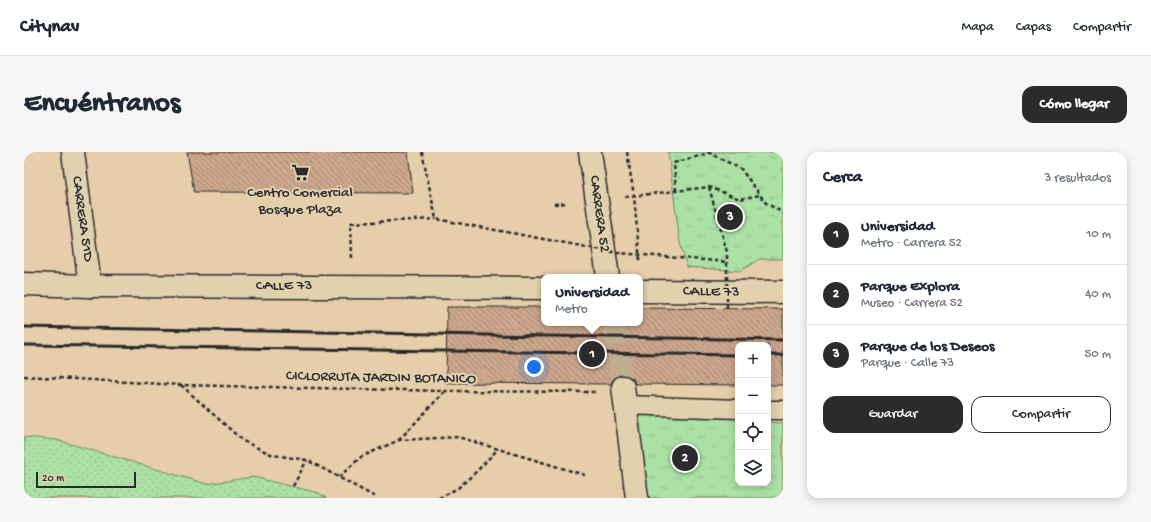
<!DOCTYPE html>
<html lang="es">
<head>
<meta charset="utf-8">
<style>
	body { margin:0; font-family:"Gochi Hand",sans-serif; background:#f6f6f7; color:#1f2937 }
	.controls { position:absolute; right:12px; bottom:12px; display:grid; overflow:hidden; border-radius:8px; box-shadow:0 2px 10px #0003 }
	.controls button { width:36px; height:36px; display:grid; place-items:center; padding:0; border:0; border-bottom:1px solid #e0e1e3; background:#fff; color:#1f2937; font:20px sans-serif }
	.scale { position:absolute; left:12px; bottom:10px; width:100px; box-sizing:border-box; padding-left:4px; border:2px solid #2b2b2b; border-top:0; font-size:11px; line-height:14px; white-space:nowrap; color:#2b2b2b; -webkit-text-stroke:3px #e2d1ae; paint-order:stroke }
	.you { position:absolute; left:510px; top:215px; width:14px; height:14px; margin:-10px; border:3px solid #fff; border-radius:50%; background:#1a73e8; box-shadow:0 0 0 6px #1a73e833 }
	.badge { display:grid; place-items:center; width:26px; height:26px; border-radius:50%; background:#2b2b2b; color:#fff; font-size:13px; font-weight:700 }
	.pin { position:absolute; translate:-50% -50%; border:2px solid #fff; box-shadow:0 1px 4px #0006 }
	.popup { position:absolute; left:517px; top:122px; width:102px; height:52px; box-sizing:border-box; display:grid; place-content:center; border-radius:8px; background:#fff; filter:drop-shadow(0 1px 3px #0005); font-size:13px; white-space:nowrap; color:#747a83 }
	.popup b { font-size:15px; color:#1f2937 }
	.popup::after { content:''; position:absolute; left:50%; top:100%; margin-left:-8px; border:8px solid transparent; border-top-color:#fff }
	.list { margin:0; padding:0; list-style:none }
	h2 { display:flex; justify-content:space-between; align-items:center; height:52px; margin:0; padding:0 16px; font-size:17px }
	h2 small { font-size:13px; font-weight:400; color:#747a83 }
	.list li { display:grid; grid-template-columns:26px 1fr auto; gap:12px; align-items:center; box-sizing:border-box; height:60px; padding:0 16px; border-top:1px solid #e0e1e3 }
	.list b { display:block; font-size:15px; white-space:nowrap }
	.list p { margin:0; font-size:13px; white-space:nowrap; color:#747a83 }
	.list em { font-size:13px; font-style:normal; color:#747a83 }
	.actions { display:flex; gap:8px; padding:12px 16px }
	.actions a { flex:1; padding:9px 0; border:1px solid #2b2b2b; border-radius:12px; text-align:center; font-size:14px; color:#2b2b2b }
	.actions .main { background:#2b2b2b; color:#fff }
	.icon { flex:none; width:22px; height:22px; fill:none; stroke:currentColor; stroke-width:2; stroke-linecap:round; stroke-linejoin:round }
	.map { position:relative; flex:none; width:759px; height:346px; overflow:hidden; border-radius:12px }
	header { display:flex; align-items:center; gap:24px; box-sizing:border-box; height:56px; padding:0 20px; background:#fff; border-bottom:1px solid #e0e1e3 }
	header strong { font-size:19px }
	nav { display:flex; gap:22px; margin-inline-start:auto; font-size:14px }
	.intro { display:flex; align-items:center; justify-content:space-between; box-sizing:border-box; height:96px; padding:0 24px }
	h1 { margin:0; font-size:28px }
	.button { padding:10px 18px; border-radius:12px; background:#2b2b2b; color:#fff; font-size:14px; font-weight:700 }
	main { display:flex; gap:24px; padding:0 24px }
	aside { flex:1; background:#fff; border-radius:12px; box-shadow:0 2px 10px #0003 }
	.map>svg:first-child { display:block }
	.grass { fill:url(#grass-tufts); stroke:#6b8668 }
	.garden { fill:url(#garden-dots); stroke:#6b8668 }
	.building { fill:url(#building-back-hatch); stroke:#2b2b2b }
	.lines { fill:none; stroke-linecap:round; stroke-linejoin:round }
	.secondary-tunnel { stroke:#c1ad91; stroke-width:22; stroke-dasharray:22 11; stroke-linecap:butt }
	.service-casing { stroke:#2b2b2b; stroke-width:21 }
	.minor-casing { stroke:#2b2b2b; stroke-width:25 }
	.tertiary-casing { stroke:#2b2b2b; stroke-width:25 }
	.secondary-casing { stroke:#2b2b2b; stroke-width:25 }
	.path { stroke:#2b2b2b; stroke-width:2.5; stroke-dasharray:4 3; stroke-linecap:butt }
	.service { stroke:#e2d1ae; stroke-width:18 }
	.minor { stroke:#e2d1ae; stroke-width:22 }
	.tertiary { stroke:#e2d1ae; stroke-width:22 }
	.secondary { stroke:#e2d1ae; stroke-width:22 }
	.rail { stroke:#2b2b2b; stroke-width:3 }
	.path-bridge { stroke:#2b2b2b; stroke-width:2.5; stroke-dasharray:4 3; stroke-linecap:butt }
	.labels { text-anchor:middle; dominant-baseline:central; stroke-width:4; stroke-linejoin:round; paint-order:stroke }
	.poi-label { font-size:15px; fill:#2b2b2b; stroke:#e2d1ae }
	.street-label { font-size:15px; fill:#2b2b2b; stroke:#e2d1ae }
</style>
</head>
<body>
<header>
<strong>Citynav</strong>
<nav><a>Mapa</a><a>Capas</a><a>Compartir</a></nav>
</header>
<div class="intro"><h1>Encuéntranos</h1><a class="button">Cómo llegar</a></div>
<main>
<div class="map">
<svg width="759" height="346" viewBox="0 0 759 346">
	<defs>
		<pattern id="grass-tufts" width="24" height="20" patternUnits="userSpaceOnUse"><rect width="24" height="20" fill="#abe1a4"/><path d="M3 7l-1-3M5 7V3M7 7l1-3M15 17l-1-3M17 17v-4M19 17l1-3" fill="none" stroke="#93c18d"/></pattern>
		<pattern id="garden-dots" width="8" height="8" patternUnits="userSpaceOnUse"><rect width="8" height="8" fill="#abe1a4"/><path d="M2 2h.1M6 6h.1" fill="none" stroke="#93c18d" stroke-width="1.8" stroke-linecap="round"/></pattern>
		<pattern id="building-back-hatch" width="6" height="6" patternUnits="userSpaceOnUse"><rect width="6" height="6" fill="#cca78b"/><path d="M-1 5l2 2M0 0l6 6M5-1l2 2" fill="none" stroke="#a68872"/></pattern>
	</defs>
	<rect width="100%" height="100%" fill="#e7ceab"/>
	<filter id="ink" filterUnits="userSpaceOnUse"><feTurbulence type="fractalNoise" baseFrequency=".025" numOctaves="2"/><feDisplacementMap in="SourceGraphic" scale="8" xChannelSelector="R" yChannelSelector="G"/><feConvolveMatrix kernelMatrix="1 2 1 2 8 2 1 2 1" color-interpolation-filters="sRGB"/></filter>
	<g filter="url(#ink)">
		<!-- grass -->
		<path class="grass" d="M644,0H759V107H735L716,119L663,115L656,91Z
			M602,258L714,267V331H744V270L759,271V346H613Z"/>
		<!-- garden -->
		<path class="garden" d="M0,285L33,288L183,332L229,325L295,341L302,346H0Z"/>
		<!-- building -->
		<path class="building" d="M163,0H384L389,41L170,40Z
			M423,155H520V171H616V156L759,157V233H744V193H714V233L611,232L609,227L604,224L598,223L591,225L587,232L422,231Z"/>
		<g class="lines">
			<!-- secondary-tunnel -->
			<path class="secondary-tunnel" d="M590,171L599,235"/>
			<defs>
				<path id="service" d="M601,253L714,257
					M744,258H759"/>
				<path id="minor" d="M49,0L66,134"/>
				<path id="tertiary" d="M0,132L66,134L520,136
					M616,139L759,140"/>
				<path id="secondary" d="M566,0L584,125
					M599,235L613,346"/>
			</defs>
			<!-- service casing -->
			<use href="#service" class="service-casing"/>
			<!-- minor casing -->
			<use href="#minor" class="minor-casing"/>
			<!-- tertiary casing -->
			<use href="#tertiary" class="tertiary-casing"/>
			<!-- secondary casing -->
			<use href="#secondary" class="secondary-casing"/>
			<!-- path -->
			<path class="path" d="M603,0L610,44L616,110
				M684,0L717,17L742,51L759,61
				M685,35L703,100
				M652,39L650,11L685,1
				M601,45L685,35L716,47L736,43
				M530,52L544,51
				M328,106L327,71L412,67
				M0,224L156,233L421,239L572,240
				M157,233L219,289L249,303L283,308L353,346
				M375,288L421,239
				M315,325L337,305L375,288L434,285L561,323
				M269,334L283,308
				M415,346L434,336L453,319L474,297"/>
			<!-- service -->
			<use href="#service" class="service"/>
			<!-- minor -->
			<use href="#minor" class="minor"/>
			<!-- tertiary -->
			<use href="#tertiary" class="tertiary"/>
			<!-- secondary -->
			<use href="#secondary" class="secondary"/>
			<!-- rail -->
			<path class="rail" d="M0,175L759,188
				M0,193L714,203
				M744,203H759"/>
			<!-- path-bridge -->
			<path class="path-bridge" d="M398,0L412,67L595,101L704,110
				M703,156V100"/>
		</g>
	</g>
	<!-- icons -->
	<defs>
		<symbol id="supermarket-bare" viewBox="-9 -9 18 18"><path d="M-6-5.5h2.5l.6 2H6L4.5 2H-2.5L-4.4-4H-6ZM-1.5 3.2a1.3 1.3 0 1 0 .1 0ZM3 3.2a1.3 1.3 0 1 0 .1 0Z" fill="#2b2b2b" stroke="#e2d1ae" stroke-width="2.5" paint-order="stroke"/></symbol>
	</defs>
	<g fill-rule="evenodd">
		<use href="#supermarket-bare" x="264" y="8" width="25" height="25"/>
	</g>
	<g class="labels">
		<!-- poi labels -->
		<g class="poi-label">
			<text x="276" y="41">Centro Comercial<tspan x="276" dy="17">Bosque Plaza</tspan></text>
		</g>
		<!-- street labels -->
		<g class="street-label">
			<text transform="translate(575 62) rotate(82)">CARRERA 52</text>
			<text transform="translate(58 67) rotate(82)">CARRERA 51D</text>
			<text x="260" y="134">CALLE 73</text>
			<text transform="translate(687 140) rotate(1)">CALLE 73</text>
			<text transform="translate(357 226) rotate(1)">CICLORRUTA JARDIN BOTANICO</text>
		</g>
	</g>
</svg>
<div class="controls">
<button>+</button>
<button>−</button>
<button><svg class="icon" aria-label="locate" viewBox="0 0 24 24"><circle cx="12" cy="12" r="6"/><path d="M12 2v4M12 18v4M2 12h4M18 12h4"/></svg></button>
<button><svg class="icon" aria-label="layers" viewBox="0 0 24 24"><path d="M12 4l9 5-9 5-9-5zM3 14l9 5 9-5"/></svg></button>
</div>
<div class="scale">20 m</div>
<div class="you"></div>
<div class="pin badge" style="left:568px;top:202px">1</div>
<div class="popup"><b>Universidad</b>Metro</div>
<div class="pin badge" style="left:661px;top:306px">2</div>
<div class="pin badge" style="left:706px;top:65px">3</div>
</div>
<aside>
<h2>Cerca<small>3 resultados</small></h2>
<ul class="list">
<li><span class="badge">1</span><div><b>Universidad</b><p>Metro · Carrera 52</p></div><em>10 m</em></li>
<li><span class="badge">2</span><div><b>Parque Explora</b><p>Museo · Carrera 52</p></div><em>40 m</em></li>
<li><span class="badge">3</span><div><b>Parque de los Deseos</b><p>Parque · Calle 73</p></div><em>50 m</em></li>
</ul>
<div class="actions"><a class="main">Guardar</a><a>Compartir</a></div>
</aside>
</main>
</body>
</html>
